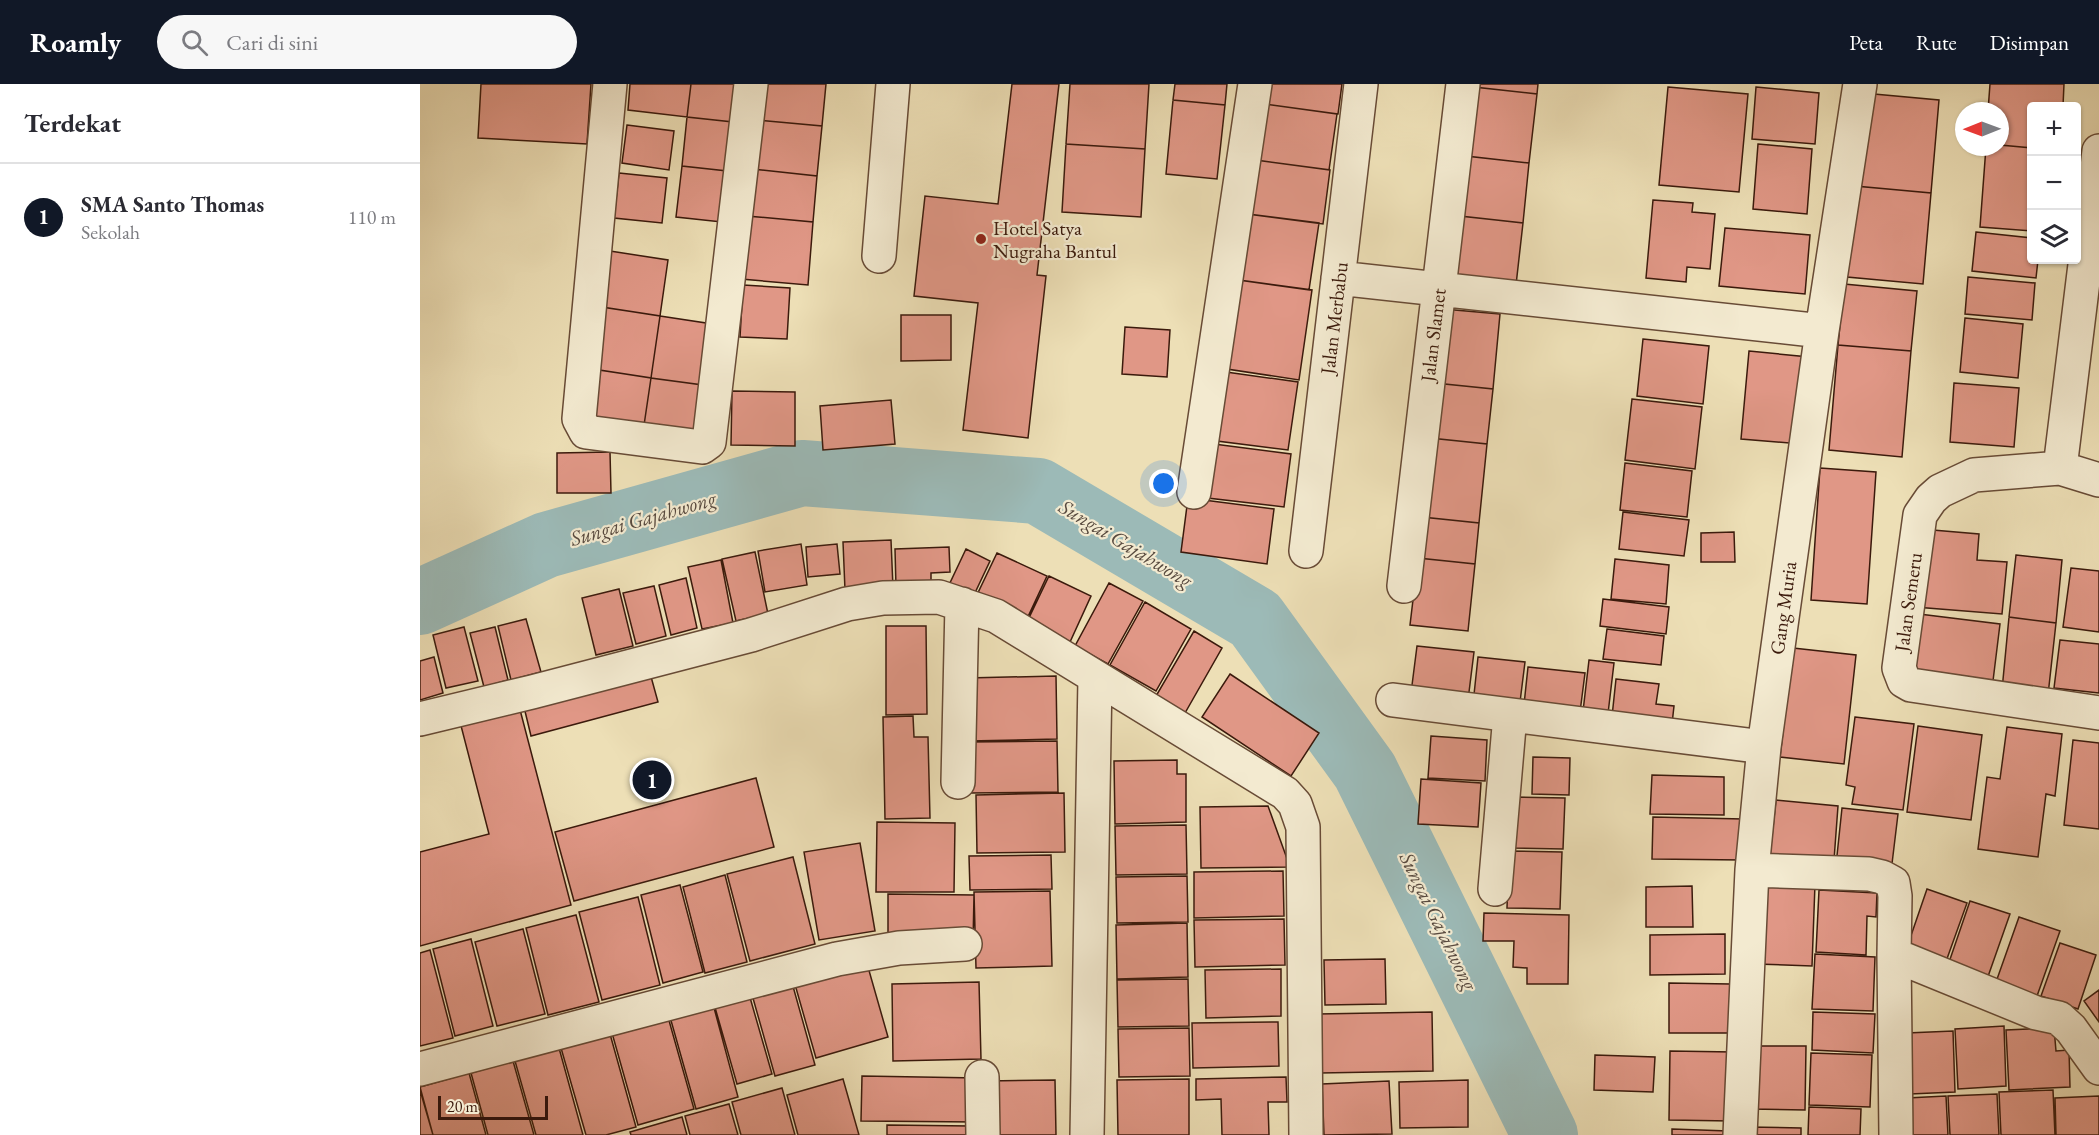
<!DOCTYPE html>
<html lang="id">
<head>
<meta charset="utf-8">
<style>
	body { margin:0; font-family:"EB Garamond",serif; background:#f7f7f7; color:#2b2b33 }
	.controls { position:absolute; right:18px; top:18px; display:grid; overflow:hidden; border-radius:6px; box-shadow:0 2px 4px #0004 }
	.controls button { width:54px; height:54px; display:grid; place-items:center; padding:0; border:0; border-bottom:2px solid #e1e1e2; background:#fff; color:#2b2b33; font:30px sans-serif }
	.compass { position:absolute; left:1535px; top:18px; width:54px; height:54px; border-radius:50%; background:#fff; box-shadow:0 2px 4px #0004; rotate:269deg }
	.scale { position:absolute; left:18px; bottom:15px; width:110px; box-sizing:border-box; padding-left:6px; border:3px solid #3b1a0c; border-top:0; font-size:16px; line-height:21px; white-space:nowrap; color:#3b1a0c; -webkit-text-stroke:4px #f3ead0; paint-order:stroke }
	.you { position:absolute; left:744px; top:400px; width:21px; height:21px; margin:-15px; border:4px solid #fff; border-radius:50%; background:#1a73e8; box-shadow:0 0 0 9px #1a73e833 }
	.badge { display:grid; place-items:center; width:39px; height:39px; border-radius:50%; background:#111827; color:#fff; font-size:20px; font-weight:700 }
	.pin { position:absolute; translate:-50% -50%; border:3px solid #fff; box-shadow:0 2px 6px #0006 }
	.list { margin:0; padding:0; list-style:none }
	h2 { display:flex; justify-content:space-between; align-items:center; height:78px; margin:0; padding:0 24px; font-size:26px }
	h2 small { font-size:20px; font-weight:400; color:#7c7c81 }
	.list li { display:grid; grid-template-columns:39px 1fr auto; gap:18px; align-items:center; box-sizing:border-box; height:108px; padding:0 24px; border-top:2px solid #e1e1e2 }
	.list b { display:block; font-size:22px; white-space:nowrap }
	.list p { margin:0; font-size:20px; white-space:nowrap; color:#7c7c81 }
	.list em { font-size:20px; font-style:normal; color:#7c7c81 }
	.icon { flex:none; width:33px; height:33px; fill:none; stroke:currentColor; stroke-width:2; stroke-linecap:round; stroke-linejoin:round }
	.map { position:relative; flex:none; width:1679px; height:1051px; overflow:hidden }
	header { display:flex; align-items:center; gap:36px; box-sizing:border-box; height:84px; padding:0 30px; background:#111827; color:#fff }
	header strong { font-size:28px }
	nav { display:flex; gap:33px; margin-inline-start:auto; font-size:21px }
	.search { width:420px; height:54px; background:#f7f7f7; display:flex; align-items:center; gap:15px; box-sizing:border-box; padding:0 21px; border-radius:33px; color:#7c7c81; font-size:22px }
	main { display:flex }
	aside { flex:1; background:#fff }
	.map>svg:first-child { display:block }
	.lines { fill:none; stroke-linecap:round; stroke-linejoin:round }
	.river { stroke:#9cbab7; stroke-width:66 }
	.building { fill:#e09786; stroke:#3b1a0c; stroke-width:1.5 }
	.minor-casing { stroke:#684b36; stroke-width:36 }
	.minor { stroke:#f3ead0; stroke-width:33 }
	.poi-dot { fill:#8f2418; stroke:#f3ead0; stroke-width:2 }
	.labels { text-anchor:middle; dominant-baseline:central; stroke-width:4.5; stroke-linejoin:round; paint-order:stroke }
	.poi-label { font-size:20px; fill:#3b1a0c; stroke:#f3ead0; text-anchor:start }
	.street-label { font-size:20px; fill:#3b1a0c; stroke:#f3ead0 }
	.water-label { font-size:21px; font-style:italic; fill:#584a3f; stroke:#f3ead0 }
</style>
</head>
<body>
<header>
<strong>Roamly</strong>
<div class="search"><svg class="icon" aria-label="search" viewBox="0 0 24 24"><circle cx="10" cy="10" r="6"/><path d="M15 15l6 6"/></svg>Cari di sini</div>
<nav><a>Peta</a><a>Rute</a><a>Disimpan</a></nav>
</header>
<main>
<aside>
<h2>Terdekat<small></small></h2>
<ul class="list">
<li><span class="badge">1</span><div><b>SMA Santo Thomas</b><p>Sekolah</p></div><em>110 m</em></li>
</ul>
</aside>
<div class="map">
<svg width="1679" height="1051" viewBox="0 0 1679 1051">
	<rect width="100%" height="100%" fill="#eddfb6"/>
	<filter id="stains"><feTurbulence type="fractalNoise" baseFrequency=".00333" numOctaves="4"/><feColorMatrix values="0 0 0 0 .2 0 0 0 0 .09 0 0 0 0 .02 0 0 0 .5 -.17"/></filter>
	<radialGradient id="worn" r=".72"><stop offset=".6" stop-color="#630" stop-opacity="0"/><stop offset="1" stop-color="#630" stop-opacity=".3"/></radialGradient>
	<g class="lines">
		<!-- river -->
		<path class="river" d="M0,518L126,461L382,389L618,407L835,535L945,687L1125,1051"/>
	</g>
	<!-- building -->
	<path class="building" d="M61,0H171L167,60L58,54Z
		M210,0H271L267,33L208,26Z
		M271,0H326L322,39L267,33Z
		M340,0H406L402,42L336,36Z
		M592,0H639L617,191L626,192L608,354L543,346L558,219L494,212L505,112L578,120Z
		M650,0H729L725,65L646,60Z
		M755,0H807L805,21L753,16Z
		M846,0H922L918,30L844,20Z
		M1054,0H1118L1117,10L1054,3Z
		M1570,0H1644L1643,22H1612V64L1580,61V27H1568Z
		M1054,3L1117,10L1109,79L1046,72Z
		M1248,3L1328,10L1319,108L1239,101Z
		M1336,3L1399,9L1395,60L1332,55Z
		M1443,9L1519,16L1511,109L1435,102Z
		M753,16L805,21L797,95L746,90Z
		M844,20L917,30L909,86L836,76Z
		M267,33L322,39L316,88L262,82Z
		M336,36L402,42L397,92L332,85Z
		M207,41L254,47L249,86L202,79Z
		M646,60L725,65L721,133L642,128Z
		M1338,60L1392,65L1387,130L1333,125Z
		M1580,61L1612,64V147L1560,143L1566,63H1580Z
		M1046,72L1109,79L1103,139L1040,132Z
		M836,76L910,86L903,140L828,130Z
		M262,82L316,88L311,139L256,133Z
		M332,85L397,92L393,138L327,132Z
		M199,89L247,94L242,139L194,134Z
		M1435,102L1511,109L1503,200L1427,193Z
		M1233,116L1273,119L1272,128L1295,130L1290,185L1267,183L1266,198L1226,194Z
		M828,130L899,139L889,206L819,196Z
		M327,132L393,138L388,201L321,195Z
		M1040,132L1103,139L1096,201L1033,195Z
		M1305,144L1390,151L1385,210L1299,202Z
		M1556,148L1612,154V176H1618L1616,194L1552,187Z
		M190,167L248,176L240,232L182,223Z
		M1548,193L1615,199L1612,236L1545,230Z
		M819,196L892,206L879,296L807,285Z
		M1424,200L1497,207L1491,267L1418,261Z
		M323,201L370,204L367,255L320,253Z
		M182,223L240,232L231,294L173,285Z
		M1023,225L1080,230L1073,305L1015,299Z
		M481,231H531V276L481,277Z
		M240,232L299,241L290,302L231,294Z
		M1545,234L1603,240L1598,294L1540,288Z
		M705,243L750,246L747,293L702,290Z
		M1223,255L1289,262L1283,320L1217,312Z
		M1418,261L1491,267L1482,373L1409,366Z
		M1329,267L1389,273L1381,360L1321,355Z
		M173,285L231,294L223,348L165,339Z
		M806,288L878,298L868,366L797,357Z
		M231,294L290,302L281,357L223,348Z
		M1015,299L1073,305L1067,360L1010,354Z
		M1534,299L1599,304L1594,363L1530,358Z
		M312,307L375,308V362L311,361Z
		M1212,315L1282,323L1275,385L1205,376Z
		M471,316L475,360L403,366L400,322Z
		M1010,354L1067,360L1059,439L1002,433Z
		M786,359L871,370L864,423L779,413Z
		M190,368L191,409H137V369Z
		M1205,379L1272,387L1267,433L1200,426Z
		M1400,384L1456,388L1447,520L1391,516Z
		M768,414L854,425L847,480L761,468Z
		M1203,428L1269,436L1264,472L1199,465Z
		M1002,433L1059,439L1055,480L998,474Z
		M1501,445L1559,450L1557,476L1587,478L1582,530L1495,523Z
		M1314,448L1315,478H1281V449Z
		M471,456L473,504L425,506L423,458Z
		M381,460L387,501L345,508L338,467Z
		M417,460L420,490L388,493L386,463Z
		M529,463L530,488L511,489V501L476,503L475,465Z
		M546,465L570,477L553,513L529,501Z
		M335,468L348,530L316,537L302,475Z
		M577,469L627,492L605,539L555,515Z
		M1596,471L1642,476L1636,539L1589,533Z
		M998,474L1055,480L1048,547L990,541Z
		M1195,475L1249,481L1246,520L1191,515Z
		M301,476L313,539L282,545L268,483Z
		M1651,484L1679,487V548L1643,543Z
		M629,492L671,512L650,558L607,538Z
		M266,494L277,544L251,551L239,501Z
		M689,499L723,517L688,580L655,562Z
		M234,502L246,552L216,560L203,509Z
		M199,505L213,562L176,571L162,514Z
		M1183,515L1249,523L1246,550L1180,542Z
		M725,518L771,545L736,607L690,581Z
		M1499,530L1580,540L1572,605L1491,595Z
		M1589,533L1636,539L1628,611L1582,606Z
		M106,535L121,588L91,596L78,542Z
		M466,542H506L507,630L466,631Z
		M44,543L58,597L26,604L13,551Z
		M75,543L88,596L64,603L50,549Z
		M1187,545L1244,552L1241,581L1183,575Z
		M774,547L802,564L765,629L736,612Z
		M1640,556L1679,560V609L1634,604Z
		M997,562L1054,568L1048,616L991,609Z
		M1373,564L1436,571L1424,680L1360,673Z
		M14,573L23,609L0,616V577Z
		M1058,573L1105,578L1099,626L1053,620Z
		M1169,576L1194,579L1187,638L1162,636Z
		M1108,583L1165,589L1159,636L1103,630Z
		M230,589L238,618L111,652L104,623Z
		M810,590L899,649L871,692L782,633Z
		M636,592L637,655L548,657L547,594Z
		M1196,595L1239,600L1236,620L1254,622L1251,649L1191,642Z
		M98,618L151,821L0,862V768L69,750L39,634Z
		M493,632L494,653H508L510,734L465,735L463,633Z
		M1435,633L1494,640L1483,726L1432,720L1435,703L1426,701Z
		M1498,642L1562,651L1551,736L1487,728Z
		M1587,643L1642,650L1635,712L1626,710L1618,773L1558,765L1567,693L1580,695Z
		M1011,652L1067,656L1065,697L1008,694Z
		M1653,656L1679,659V745L1644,741Z
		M637,657L638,708L550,709L549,658Z
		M1113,673L1150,674L1149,711L1112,710Z
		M757,676V690H766V738L695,740L694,677Z
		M1232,691L1304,693V731L1230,730Z
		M336,694L354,763L154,817L135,748Z
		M1001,695L1061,699L1058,743L998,740Z
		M644,709L645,768L557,769L556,711Z
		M1095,713L1145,714L1143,765L1093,764Z
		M1356,716L1418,722L1414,776L1350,771Z
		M848,722L870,783L781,784L780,723Z
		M1422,724L1478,730L1471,788L1416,781Z
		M1233,733L1323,735V776L1232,775Z
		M457,738L535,739L534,808H456Z
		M766,741L767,790L696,791L695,742Z
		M440,759L455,847L399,856L384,768Z
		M1089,767L1142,768L1140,825L1087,824Z
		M631,771L632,805L550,806L549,772Z
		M373,773L395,860L330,877L307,790Z
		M863,787L864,832L774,834V788Z
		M305,791L327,878L285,889L263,803Z
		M767,792L768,838L697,839L696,793Z
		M1339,798L1395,800L1392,882L1336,880Z
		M260,801L283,888L243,899L221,811Z
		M1272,802L1273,843H1226V803Z
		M1507,805L1547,819L1524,883L1485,869Z
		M1399,806L1457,809L1456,833L1447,832L1446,871L1396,868Z
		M630,807L632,882L556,884L554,808Z
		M468,810L554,811L553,859L468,858Z
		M218,813L240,901L182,916L159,828Z
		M1550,817L1590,830L1565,901L1526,887Z
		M1064,829L1149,831L1148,900H1107V884L1093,883L1094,857H1063Z
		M156,831L179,918L128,931L106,844Z
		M1599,833L1640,847L1617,912L1576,898Z
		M864,835L865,881L775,883L774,836Z
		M767,839L768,893L697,895L696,841Z
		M103,845L125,930L77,942L55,858Z
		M1305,850V890L1230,891V851Z
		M51,855L73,942L35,952L13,865Z
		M1640,859L1676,871L1658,925L1621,912Z
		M10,866L33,954L0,962V869Z
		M1395,870L1455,873L1453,927L1392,925Z
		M965,875L966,920L905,921L904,876Z
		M446,876L468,953L396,974L374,897Z
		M861,885V932L786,934L785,886Z
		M369,888L395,981L355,992L329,900Z
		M768,895L769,942L698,943L697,896Z
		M559,898L561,975L473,977L472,900Z
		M1249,899L1310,900L1309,949H1249Z
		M1679,906V938L1664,917Z
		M329,910L352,990L317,1000L294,920Z
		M293,920L318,1013L276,1025L250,933Z
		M1012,928L1013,987L900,989L898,930Z
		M1393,928L1455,930L1453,969L1392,966Z
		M248,933L274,1025L218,1041L192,949Z
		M858,938L859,982L773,984L772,939Z
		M1584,942L1586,1002L1538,1005L1535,945Z
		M769,944L770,992L699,993L698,945Z
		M1634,944L1636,967L1649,966L1650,1003L1589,1006L1586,946Z
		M1533,947L1535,1008L1490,1010L1487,949Z
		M190,950L216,1043L186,1051H166L141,964Z
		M1331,962H1386L1385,1026L1330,1025Z
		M139,964L163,1051H116L95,977Z
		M1250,967L1313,968L1311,1037L1249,1036Z
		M1391,969L1452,971L1450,1023L1389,1021Z
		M1175,971L1235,973L1233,1008L1174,1006Z
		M93,977L114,1051H68L51,989Z
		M49,989L66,1051H13L0,1003Z
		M442,992L558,994L557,1038L441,1037Z
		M866,993L867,1018H848L849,1051H802L801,1015L776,1016V995Z
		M423,995L439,1051H378L367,1011Z
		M769,995V1051H698L697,996Z
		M635,996L636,1051H568L567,997Z
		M1048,996V1043L980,1044L979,998Z
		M969,997L972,1050L904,1051L902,1000Z
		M362,1004L375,1051H321L312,1018Z
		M0,1006L13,1051H0Z
		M1633,1006L1635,1051H1581L1579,1008Z
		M1577,1010L1579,1051H1530L1528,1012Z
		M1526,1012L1528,1051H1489L1487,1014Z
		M1679,1012V1051H1636L1635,1014Z
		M309,1020L318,1051H270L265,1032Z
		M1389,1023L1441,1025L1440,1051H1388Z
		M262,1033L267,1051H211L210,1048Z
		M467,1041L550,1042V1051H467Z
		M1327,1043L1381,1044V1051H1327Z
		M1252,1045L1308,1047V1051H1252Z"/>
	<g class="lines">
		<defs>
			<path id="minor" d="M190,0L159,335L166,348L282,363L289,358L331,0
				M459,172L473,0
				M918,194L1402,247
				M1640,384L1679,67
				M1679,396L1640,384L1554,391L1520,407L1511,415L1500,431L1479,584L1484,597L1491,601L1679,629
				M774,408L835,0
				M886,467L941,0
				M984,502L1043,0
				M973,616L1344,663
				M0,635L112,608L331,551L427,520L463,514L519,513L576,532L865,709L875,720L883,743L886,1051
				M538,698L542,520
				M1332,786L1449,790L1462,793L1473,799L1475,812L1474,871L1476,1051
				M1075,805L1090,631
				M1474,871L1616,929L1639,934L1651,945L1679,984
				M0,985L417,875L479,864L545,860
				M562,993L563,1051
				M667,1051L675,594
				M1320,1051L1332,786L1344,663L1402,247L1440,0"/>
		</defs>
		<!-- minor casing -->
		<use href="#minor" class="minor-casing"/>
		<!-- minor -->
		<use href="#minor" class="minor"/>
	</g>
	<!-- markers -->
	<circle class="poi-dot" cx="561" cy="155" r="6"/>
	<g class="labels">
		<!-- poi labels -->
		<g class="poi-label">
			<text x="573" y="144">Hotel Satya<tspan x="573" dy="23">Nugraha Bantul</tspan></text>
		</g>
		<!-- street labels -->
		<g class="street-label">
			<text transform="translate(914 234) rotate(-83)">Jalan Merbabu</text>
			<text transform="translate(1013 251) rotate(-83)">Jalan Slamet</text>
			<text transform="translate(1488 518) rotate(-82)">Jalan Semeru</text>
			<text transform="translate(1363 524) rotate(-82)">Gang Muria</text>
		</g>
		<!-- water labels -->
		<g class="water-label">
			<text transform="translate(223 434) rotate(-16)">Sungai Gajahwong</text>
			<text transform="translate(706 459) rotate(31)">Sungai Gajahwong</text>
			<text transform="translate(1019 837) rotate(64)">Sungai Gajahwong</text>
		</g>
	</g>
	<rect width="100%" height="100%" filter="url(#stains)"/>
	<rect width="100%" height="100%" fill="url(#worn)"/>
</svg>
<div class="controls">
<button>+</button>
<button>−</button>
<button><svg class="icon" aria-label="layers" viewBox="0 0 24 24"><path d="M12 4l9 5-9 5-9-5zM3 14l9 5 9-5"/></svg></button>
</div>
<svg class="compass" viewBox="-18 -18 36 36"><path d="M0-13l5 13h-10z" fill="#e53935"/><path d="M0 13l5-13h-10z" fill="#7c7c81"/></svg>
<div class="scale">20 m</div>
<div class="you"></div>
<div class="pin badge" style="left:232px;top:696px">1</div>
</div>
</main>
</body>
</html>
